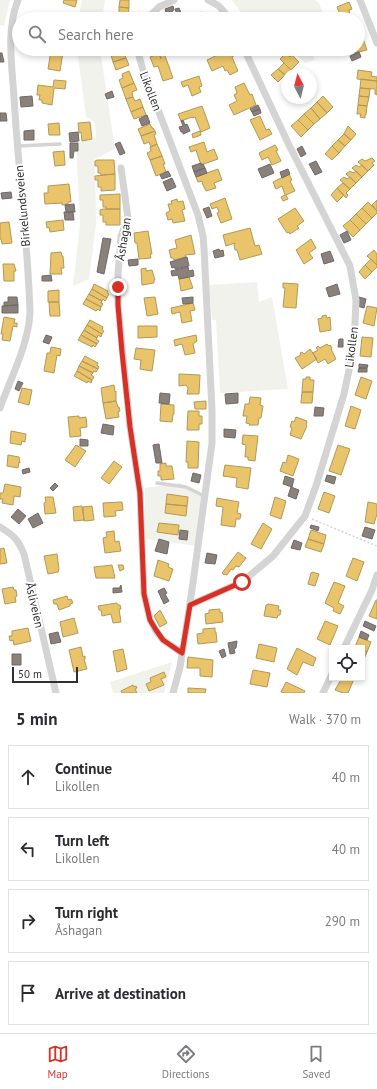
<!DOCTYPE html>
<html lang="en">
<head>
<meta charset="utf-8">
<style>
	body { margin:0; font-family:"PT Sans",sans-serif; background:#f7f7f7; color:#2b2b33 }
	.controls { position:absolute; right:12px; bottom:12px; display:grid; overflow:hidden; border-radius:0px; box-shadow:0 2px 6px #0003 }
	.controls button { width:36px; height:36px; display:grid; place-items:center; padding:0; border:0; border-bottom:1px solid #e1e1e2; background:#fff; color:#2b2b33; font:20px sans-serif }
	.compass { position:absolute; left:281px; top:68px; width:36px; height:36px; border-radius:50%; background:#fff; box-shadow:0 2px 6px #0003; rotate:353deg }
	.scale { position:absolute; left:12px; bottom:10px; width:66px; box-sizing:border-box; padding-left:4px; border:2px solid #303030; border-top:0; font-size:11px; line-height:14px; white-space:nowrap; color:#303030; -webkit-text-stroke:3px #fff; paint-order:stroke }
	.stop { position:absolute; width:12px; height:12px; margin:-9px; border:3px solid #d93025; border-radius:50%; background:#fff }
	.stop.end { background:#d93025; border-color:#fff; box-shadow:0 1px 4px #0008 }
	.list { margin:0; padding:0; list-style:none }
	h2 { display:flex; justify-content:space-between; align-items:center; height:52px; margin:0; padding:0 16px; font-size:17px }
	h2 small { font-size:13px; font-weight:400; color:#7c7c81 }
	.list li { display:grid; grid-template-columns:26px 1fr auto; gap:12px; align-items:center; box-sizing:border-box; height:64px; margin:0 8px 8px; padding:0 8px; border:1px solid #e1e1e2; border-radius:0px }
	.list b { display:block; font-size:15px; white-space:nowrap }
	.list p { margin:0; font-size:13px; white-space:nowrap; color:#7c7c81 }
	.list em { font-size:13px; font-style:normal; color:#7c7c81 }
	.icon { flex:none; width:22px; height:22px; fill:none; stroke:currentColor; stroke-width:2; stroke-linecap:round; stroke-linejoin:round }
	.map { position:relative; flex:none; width:377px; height:693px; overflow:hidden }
	.search { position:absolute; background:#fff; box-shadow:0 2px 6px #0003; left:12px; right:12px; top:12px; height:44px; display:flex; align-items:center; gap:10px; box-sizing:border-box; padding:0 14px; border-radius:22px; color:#7c7c81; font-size:15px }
	.sheet { height:340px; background:#fff }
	nav { display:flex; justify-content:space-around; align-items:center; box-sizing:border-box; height:56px; border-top:1px solid #e1e1e2; background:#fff; font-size:11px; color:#7c7c81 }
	nav a { display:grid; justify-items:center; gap:2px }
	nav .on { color:#d93025 }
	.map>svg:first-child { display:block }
	.green { fill:#f1f2ec }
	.homes { fill:#e9c46a; stroke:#b29859 }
	.industry { fill:#8a817c; stroke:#6f6965 }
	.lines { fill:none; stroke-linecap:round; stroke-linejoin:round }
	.path { stroke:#d3d3d3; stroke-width:1.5; stroke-dasharray:2 2; stroke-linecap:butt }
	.lane { stroke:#d4d4d4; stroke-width:3.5 }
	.street { stroke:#d4d4d4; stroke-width:7 }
	.route { stroke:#d93025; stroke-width:5 }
	.labels { text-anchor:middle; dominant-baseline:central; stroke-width:4; stroke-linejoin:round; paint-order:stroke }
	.street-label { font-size:12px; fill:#303030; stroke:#fff }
</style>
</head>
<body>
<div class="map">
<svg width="377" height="693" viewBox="0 0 377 693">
	<rect width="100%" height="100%" fill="#fff"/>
	<!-- green -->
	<path class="green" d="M0,0H10L4,26L0,25Z
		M82,0H105L102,19H78Z
		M232,0H315L319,3L325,19H246Z
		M77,49H100L115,149L95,159L96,224L89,279L73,286L80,224L76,143L96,138L95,123L86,116Z
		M291,49H311L315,60L305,63Z
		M257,282L259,302L272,297L288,389L220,393L216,320H212L209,285Z
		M180,483L206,497L197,546L145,539V488Z
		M172,662L164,693H113L110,682Z"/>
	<!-- homes -->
	<path class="homes" d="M64,0H77L75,7L63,3Z
		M120,0H129V8L119,7Z
		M349,2L352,9L349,10L350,14L341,17L337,7Z
		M119,7L129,8L128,16L119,15Z
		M202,12L204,17L207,16L208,19H193L192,16Z
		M350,14L351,17L354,16L355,19H342L341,17Z
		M119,15L128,16V19H118Z
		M358,36L359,37L362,36L367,50L354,53L353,49H358Z
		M230,49H232L235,55L232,57L238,71L230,75L227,70L225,71L223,66L212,71L207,60Z
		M51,50L63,52L60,71L48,69Z
		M123,50L126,58L113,62L111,55Z
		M164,53L173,78L163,81L158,66L154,67L150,57L159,54L161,59L160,55Z
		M286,53L290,57L292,55L299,62L291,70L280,59Z
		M126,58L129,65L116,70L113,62Z
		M284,63L291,70L285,75L278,69Z
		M278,69L285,75L278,82L271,75Z
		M358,70L372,72L371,76L377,77V81L357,79Z
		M129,71L134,83L122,88L119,80L123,78L122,74Z
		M199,76L202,86L199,87L201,92L192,96L188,85L183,87L181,82Z
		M361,79L377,81V95L375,94V89L360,88Z
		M54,80L66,81L65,89L54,88L52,105L42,103V100H39L40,95H37L38,85L53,87Z
		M134,83L137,90L132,92L133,97L126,99L122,88Z
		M244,83L250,95L252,94L256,105L234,115L229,105L237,101L234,95L237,93L235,87Z
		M360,88L370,89L369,97L359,96Z
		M323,96L333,107L327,113L317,102Z
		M359,96L369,97L367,106L358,105Z
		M133,97L135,101L140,99L143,107L131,112L126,99Z
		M317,102L327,113L320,119L311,108Z
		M358,105L367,106L366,115H365V118L360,117L361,114H357Z
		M202,106L210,128L201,132L195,117L192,118V117L181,121L178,114Z
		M143,107L146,115L134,119L131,112Z
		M311,108L320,119L314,124L304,114Z
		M304,114L314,124L308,130L298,120Z
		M260,116L266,130L269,129L272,134L260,140L250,120Z
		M298,120L308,130L301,137L291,126Z
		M90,122L92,139L82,141L81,132L79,133L78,123Z
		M59,123L60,135H49L48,124Z
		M150,124L152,128H153L155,131L141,136L138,129Z
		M348,126L356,134L351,140L344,134Z
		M155,131L156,134L154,135L157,144L151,147L149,142L144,144L141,136Z
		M200,131L201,135L193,138L192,134Z
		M344,134L351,140L345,146L338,140Z
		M338,140L345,146L339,153L332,146Z
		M204,142L207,152L214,149L218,159L201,165L196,150L191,152L189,147Z
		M157,144L162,156L150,160L147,153L151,151L150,147Z
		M275,145L278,150L276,151L281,161L272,165L268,157L262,160L259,153Z
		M332,146L339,153L332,160L325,154Z
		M64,151L65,165L55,166L53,152Z
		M162,156L165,164H163L166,172L156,176L150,160Z
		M372,158L375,161L372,163L374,165L368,171L358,162L362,159L365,161Z
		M97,160H114L115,174L101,175L100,173H98V166H95V161Z
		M356,165L359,167L362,165L368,171L362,177L352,168Z
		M218,169L222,180L214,183L216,188L206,191L202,183H203L202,181L198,182L196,177Z
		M350,171L353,173L356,171L362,177L356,183L346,174Z
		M115,174V190L101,191V187H98V180H95V176Z
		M289,174L292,180L290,181L295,191L286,195L288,199L283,201L281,197L285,195L282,186L276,189L273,182Z
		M344,177L347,179L350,177L356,183L350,189L340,180Z
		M343,183L350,189L346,193L348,195L346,198L337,188Z
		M69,184L71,202H68V204L62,205V203L45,204L44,193H48V186Z
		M337,188L344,195L337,202L331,195Z
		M120,194V209H106V207H103V200H100V195Z
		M225,198L232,219L221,223L217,213L219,212L217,207L212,209L210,204Z
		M177,199L178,202L183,201L185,209L182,210L185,221L173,223L172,219L168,220L166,213L170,211L168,204H172L171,201Z
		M377,200V211L372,205Z
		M368,202L377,211V213L372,218L362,208Z
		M295,208L304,221L297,226L299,228L290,234L289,232L287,233L278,219Z
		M362,208L372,218L366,224L356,214Z
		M103,209H120V225H106V222H103V215H100V210Z
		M356,214L366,224L360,230L350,220Z
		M63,220L64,230L50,232L49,227L47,228L46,222Z
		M350,220L360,230L353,237L343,226Z
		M9,222L12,243L2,244L1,239H0V223Z
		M250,228L255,246L259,245L262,254L240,260L237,250H235L234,245L235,243L226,246L223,235Z
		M148,231L152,254H150L151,258L139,259L137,243H135L134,233Z
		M191,235L195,254L185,255L186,257L174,260L173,258H171L169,250L177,248L175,240Z
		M311,239L316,248L309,253L313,258L304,264L296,250Z
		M374,250L377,254V265L367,256Z
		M61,252L62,256H63L64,268H61L62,274H50L51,253Z
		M371,259L377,265V267L372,272L365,265Z
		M3,264H14L16,271H14V281H4Z
		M365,265L372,272L365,279L359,272Z
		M146,268V271L152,270L155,280H154V283L142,285L141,269Z
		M189,277L193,288L181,291L179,279Z
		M283,283L298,284L296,308L283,307L285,288H283Z
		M94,284L108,291L107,293L109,294L107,298L92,289Z
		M92,289L107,298L105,301L103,299L102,301L89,294Z
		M59,290V302H48V291Z
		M89,294L102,301L101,303L103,304L101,307L86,299Z
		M155,297L158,314L147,316L144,298Z
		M86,299L101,307L100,311L98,309L96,311L83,304Z
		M49,302H59L60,316H50Z
		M193,303L195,310L190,311L192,321L182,323L180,312L172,314L171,308Z
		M367,306L377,308L374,326L363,323Z
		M326,315L327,318L330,317L331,330L320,332L318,319L322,318V316Z
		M4,317L15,319L14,323H17V327L13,326L10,341L2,340L3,334H1Z
		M90,320L103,327L102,330L104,331L102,334L87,325Z
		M87,325L102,334L101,337L98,335L97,338L84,330Z
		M138,326H157V337L138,338Z
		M84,330L97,338L96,339L99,341L97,344L81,335Z
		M81,335L97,344L95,347L93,345L92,347L78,340Z
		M196,335L197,341L193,344L195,353L185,355L182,344L175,346L174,340Z
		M362,337L373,338L371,357L360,356Z
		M327,344L329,346L330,345L332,348L331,349L336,359L328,364L325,359L318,363L313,353L318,350L316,348L318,346L320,348Z
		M51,347L61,349L60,356L57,355L54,373L44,371L47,353H50Z
		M136,348L155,350L152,371L140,369L141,360L134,359Z
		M310,349L317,359L302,369L295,358L301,355L300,353L302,352L304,354Z
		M85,356L98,363L97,365L99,367L98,369L82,361Z
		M82,361L98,369L96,372L94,371L93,373L79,366Z
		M79,366L93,373L91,375L94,377L92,380L77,371Z
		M77,371L92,380L91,383L88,381L87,383L74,376Z
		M179,374L200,375L199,394H187L188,388L186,385L179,386Z
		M306,377H310V380H314L313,392H302L303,379H306Z
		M361,377L372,381L366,399L355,395Z
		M114,385L115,392L116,391V401L103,403L101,388Z
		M22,388L32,390L29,405L18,402Z
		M302,392H313L312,403H301Z
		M250,397L261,398L260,405L263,406L261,418H259L258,425H249L250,424L246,423L247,416H243L245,404H249Z
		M116,401L118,407H119L120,411L118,412L119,417L106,419L103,403Z
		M206,401V409H195L194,402Z
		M161,404L174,405V414H173L172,422L160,421Z
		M351,406L361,410L355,429L345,426Z
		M188,411H199V416H202V424H199V430H187Z
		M79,416V418L86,417L87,427L80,428L81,436L70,437L68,417Z
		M296,417L307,421L306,425L307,426L301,439L290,435L292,428L290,427L292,421L294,422Z
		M11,431L26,434L25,442L22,441L21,445L10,443Z
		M243,435L258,436L255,461L248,460V457H245L246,445L242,444Z
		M187,441L199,442L198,468H188V462H186Z
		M76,445L86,451L75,467L65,460Z
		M338,445L350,449L341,475L329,471Z
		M8,455L19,457L20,463L19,462L18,468L7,466Z
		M288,455L299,459L293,476L280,471L283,462L286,463Z
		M114,461L122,467L109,484L101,478Z
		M166,463V466H172L174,479L161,480V476H158V471H160V464Z
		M225,465L251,468L248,489L236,487L237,478L223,476Z
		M5,484L21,487L20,497L14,496L13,505L2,503L3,499H0V493H3Z
		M324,492L335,496L329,513L318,509Z
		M167,494L188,497L187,506L166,504Z
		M45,497H53L56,513L45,514L44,503L46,502Z
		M275,497L286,501L281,519L270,515Z
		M217,498L239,502L237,513L241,514L240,519H236L235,527L221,525L223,507L216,506Z
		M122,502L123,510L115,511L116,516L104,517L103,503Z
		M368,502L377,504V514L374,524L365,522Z
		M166,504L187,506L186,516L165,513Z
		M82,506L84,520L74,521L73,507Z
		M92,506L94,520L84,521L83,507Z
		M159,523L179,525L178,535L157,532Z
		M263,523L272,529L261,549L251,544Z
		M311,530L326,535L324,544L308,539Z
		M114,531L115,542L119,541L121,551L105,553L103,538L107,537L106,532Z
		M308,539L324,544L321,552L305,547Z
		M4,548L7,563L0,564V549Z
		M238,552L246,558L239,567L236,566L233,570L231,569L227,575L225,574L224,575L222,573Z
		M57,554L59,569L58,572L48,574L44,556Z
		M353,558L364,562L357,581L346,576Z
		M158,560L169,564L168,567L173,569L169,581L154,576Z
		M112,565L115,578H96L94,567Z
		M118,565H123L124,569L120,571Z
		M312,572L319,574L315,586L308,584L311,573Z
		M334,582L345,586L338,603L344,606L340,614L333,611L334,608L325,603Z
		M13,587L14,590H16L17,596L15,597L16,602L5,604L2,589Z
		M67,596L68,600L71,599L73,603L70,604V606L59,610L57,604H54L53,600Z
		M376,600H377V619L369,616Z
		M117,603L118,605H120L121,609H119L121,622L113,623L111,614L102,616L101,610H99L98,606Z
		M268,604L279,606L278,610H281L280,615H278L277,618L264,616L266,605Z
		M220,609V613L222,612L223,622L206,624L205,614L209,613V610Z
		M160,610L167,623L160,627L154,616Z
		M74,618L78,633L63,637L60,622Z
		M325,621L338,626L330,645L317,639Z
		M28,628L31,641L14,645L13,640L10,641L9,636H12V631Z
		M215,628V632H216L217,642L198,644L197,634L203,633V629Z
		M359,637L371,642L367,652L362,650V648L355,647Z
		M259,644L277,648L274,662L256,658Z
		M81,647L83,657L85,656V659H84L87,669L74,672L69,650Z
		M297,648L316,658L313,666L303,662L297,675L287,669Z
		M123,649L127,669L117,672L113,651Z
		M362,650L367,652L363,661H362Z
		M188,657L213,660L212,677L200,676V668H187Z
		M253,670L270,673L267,687L250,684Z
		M164,672L166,677L161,679L164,685L149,691L146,684L151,682L150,678Z
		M342,678L354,679L348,693H343L335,690Z
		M286,682L305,691L304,693H284L281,692Z
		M133,685L134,687L136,686L137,688L135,689L137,693H122L121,691Z
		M188,688L206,689L205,693H188Z"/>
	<!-- industry -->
	<path class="industry" d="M173,6L174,10L172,11L173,13L170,14V12L166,13L165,9Z
		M179,8L182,15L178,17L175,9Z
		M359,52L361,57L352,61L350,56Z
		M0,53H2L4,62H0Z
		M112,91L114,97L107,99L105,94Z
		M32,96L33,106L21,107L20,97Z
		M258,105L260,109L252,112L250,109Z
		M260,109L261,113L254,116L252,112Z
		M0,113H6L7,121H0Z
		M147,115L150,123L142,126L139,119Z
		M183,120L185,125L187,124L190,131L183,134V132H181L179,127L183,126L181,121Z
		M34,130V140H24V131Z
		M78,132L79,141L70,142L69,133Z
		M120,142L125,153L120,155L115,144Z
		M70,143H78V151H74L73,158H70Z
		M302,146L306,154L301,157L297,149Z
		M316,161L322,172L315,175L309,164Z
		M201,163V165L203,164L205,168L194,172L192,166Z
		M270,164L274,173L262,178L258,169Z
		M205,168L207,173L196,177L194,172Z
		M288,169L290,174L282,178L280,172Z
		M168,171L171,176L162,179L160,175Z
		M172,178L176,187L167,191L163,182Z
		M11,192L12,198L2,199L1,193Z
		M74,204L75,212H66L65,205Z
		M209,207L212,216L207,218L203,209Z
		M64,212H73L74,220H65Z
		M347,231L351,240L344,243L340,235Z
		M103,238L111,239L104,274L97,272Z
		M219,249L220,251L223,250L224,256L215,258L213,251Z
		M330,251L334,261L324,264L321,254Z
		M187,257L189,266L175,269V267L172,268L170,262Z
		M138,259V265L129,266L128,260Z
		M188,267L189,271L193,270L194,276L179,279L178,275L172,276L171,271Z
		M51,275L52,281H42V276Z
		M337,284L340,294L329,297L326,288Z
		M8,297H17L18,305L4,306V302H8Z
		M193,297V303L183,304L182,298Z
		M359,297L366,299L364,308L357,306Z
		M18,305V313H2V306Z
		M46,335L52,337L49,344L43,342Z
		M339,339H343V347H338Z
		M359,364L368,365L367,368H359Z
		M359,368H367V372H358Z
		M18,381L23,383L19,391L15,389Z
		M160,393L170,394L169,404L159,403Z
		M238,393V403L226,404L225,394Z
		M315,407L324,408L323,416H314Z
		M103,424L114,426L113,435L101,433Z
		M224,429L236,430L235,438L224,437Z
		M80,439L88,440V446H80Z
		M159,444L162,463H156L153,445Z
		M29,468L30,472L23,474L22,470Z
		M193,473L201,475L199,483L191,481Z
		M327,475L336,477L334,484L325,481Z
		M285,476L294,479L292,487L283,484Z
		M55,483L58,486L53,491L50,488Z
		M291,487L299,490L296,499L288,496Z
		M18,509L26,516L19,524L11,517Z
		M38,513L43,523L33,528L28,519Z
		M311,525L319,527L318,531L310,528Z
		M365,527L375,530L372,539L362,536Z
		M180,530L188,531L187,540L179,539Z
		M159,539L169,542L167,554L155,551Z
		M294,540L302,543L300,550L291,548Z
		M207,553L217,555L215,564L205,563Z
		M121,585L122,592L113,593V588H120V586Z
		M164,588L167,593L165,594L169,601L164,604L158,591Z
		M365,621L376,626L374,631L363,626Z
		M361,631L369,635L367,640L359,637Z
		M58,632L61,642L51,644L49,634Z
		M237,641L236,648L234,649L235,653L230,654L228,643Z
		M224,649L226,656L222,658L219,651Z
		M12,654H21V665H12Z"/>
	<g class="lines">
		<!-- path -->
		<path class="path" d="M312,519L377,546"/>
		<!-- lane -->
		<path class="lane" d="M18,146L60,144
			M157,483L186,487L204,496"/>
		<!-- street -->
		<path class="street" d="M208,0L219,6L230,19
			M360,0L377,43
			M147,19L159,7L174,0
			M137,49L143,70L198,215L203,236L204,248L212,410V443L192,590L180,667L173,693
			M121,168L128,218L121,236L118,273V305L130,427L140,493L144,594L150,620L156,631L163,640L182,653
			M0,408C11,377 28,346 30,313C28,241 18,169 14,97C12,66 6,30 18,0
			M0,527C13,535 18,539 24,554L56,693
			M190,605L242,582L273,556L305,516L316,486L344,394L354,346L356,300L350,266L289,145L244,49
			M344,648L372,590L377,575
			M323,693L332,674"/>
	</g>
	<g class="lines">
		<!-- route -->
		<path class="route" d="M118,287V305L122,352L130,427L140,493L144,594L150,620L156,630L163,640L182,653L190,605L242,582"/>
	</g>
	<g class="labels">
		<!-- street labels -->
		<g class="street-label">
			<text transform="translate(151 91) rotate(69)">Likollen</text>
			<text transform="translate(22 206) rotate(-95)">Birkelundsveien</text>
			<text transform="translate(123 239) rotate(-81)">Åshagan</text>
			<text transform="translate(351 347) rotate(-83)">Likollen</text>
			<text transform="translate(35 605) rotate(77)">Åsliveien</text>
		</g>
	</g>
</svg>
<div class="controls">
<button><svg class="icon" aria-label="locate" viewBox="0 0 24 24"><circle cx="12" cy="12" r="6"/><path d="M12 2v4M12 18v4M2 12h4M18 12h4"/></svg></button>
</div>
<svg class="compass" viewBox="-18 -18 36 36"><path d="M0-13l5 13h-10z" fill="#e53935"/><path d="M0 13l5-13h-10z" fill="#7c7c81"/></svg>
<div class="scale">50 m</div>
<div class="stop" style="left:242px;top:582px"></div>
<div class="stop end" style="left:118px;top:287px"></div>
<div class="search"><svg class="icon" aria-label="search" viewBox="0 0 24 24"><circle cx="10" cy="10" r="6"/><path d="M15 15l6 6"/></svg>Search here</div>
</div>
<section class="sheet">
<h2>5 min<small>Walk · 370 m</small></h2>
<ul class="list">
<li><svg class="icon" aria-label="ahead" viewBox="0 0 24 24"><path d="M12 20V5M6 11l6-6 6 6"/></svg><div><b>Continue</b><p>Likollen</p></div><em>40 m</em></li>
<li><svg class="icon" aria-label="left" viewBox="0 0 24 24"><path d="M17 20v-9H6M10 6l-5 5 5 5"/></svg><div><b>Turn left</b><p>Likollen</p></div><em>40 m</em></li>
<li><svg class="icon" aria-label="right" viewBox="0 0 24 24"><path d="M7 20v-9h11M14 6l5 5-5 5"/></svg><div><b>Turn right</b><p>Åshagan</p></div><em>290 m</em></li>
<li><svg class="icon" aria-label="arrive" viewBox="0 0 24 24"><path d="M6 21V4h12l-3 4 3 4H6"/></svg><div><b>Arrive at destination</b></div></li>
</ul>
</section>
<nav>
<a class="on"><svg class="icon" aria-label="map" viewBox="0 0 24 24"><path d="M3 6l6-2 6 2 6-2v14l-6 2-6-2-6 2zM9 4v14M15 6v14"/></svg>Map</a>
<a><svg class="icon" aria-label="directions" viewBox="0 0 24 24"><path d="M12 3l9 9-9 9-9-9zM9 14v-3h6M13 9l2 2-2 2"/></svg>Directions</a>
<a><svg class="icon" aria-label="saved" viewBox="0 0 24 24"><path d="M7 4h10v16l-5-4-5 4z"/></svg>Saved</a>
</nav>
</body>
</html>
